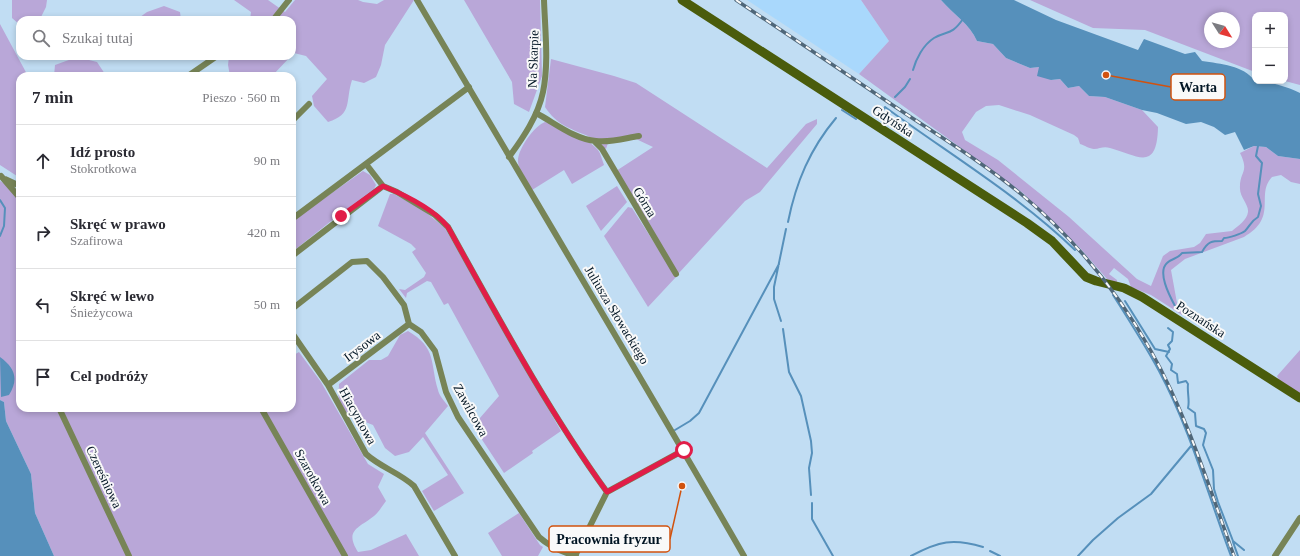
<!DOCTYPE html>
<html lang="pl">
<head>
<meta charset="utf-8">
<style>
	body { margin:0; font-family:Georgia,serif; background:#f2f2f3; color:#2b2b33 }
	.controls { position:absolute; right:12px; top:12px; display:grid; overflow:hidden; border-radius:8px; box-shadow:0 2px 6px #0003 }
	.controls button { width:36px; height:36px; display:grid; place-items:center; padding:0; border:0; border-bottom:1px solid #e1e1e2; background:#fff; color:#2b2b33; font:20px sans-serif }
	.compass { position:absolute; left:1204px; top:12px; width:36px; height:36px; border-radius:50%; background:#fff; box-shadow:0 2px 6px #0003; rotate:127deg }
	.stop { position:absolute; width:12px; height:12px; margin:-9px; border:3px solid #e11d48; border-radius:50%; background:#fff }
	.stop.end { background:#e11d48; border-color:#fff; box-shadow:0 1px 4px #0008 }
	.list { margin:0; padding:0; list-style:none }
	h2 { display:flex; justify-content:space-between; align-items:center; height:52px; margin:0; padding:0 16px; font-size:17px }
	h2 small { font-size:13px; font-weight:400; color:#7c7c81 }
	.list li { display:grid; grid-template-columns:26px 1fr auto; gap:12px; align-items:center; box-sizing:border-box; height:72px; padding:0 16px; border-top:1px solid #e1e1e2 }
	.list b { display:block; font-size:15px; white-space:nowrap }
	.list p { margin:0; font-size:13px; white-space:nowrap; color:#7c7c81 }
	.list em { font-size:13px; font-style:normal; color:#7c7c81 }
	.icon { flex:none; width:22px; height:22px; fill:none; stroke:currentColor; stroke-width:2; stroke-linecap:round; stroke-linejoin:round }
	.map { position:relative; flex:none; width:1300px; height:556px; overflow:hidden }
	.search { position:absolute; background:#fff; box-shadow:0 2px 6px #0003; left:16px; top:16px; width:280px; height:44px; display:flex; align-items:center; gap:10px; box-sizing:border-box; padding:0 14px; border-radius:12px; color:#7c7c81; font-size:15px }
	.panel { position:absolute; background:#fff; box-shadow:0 2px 6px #0003; left:16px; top:72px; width:280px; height:340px; border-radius:12px }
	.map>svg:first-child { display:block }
	.built { fill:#a9d8fc }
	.green { fill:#b9a7d8; fill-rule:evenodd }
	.water { fill:#5690bb }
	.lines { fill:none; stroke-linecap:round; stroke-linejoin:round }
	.stream { stroke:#5690bb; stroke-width:2 }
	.minor { stroke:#778457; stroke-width:6 }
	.secondary { stroke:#4a5c0c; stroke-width:9 }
	.rail-casing { stroke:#506779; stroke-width:3.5 }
	.rail { stroke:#f9f9f9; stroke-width:2; stroke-dasharray:6; stroke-linecap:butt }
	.route { stroke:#e11d48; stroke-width:5 }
	.labels { text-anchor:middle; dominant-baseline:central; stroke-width:4; stroke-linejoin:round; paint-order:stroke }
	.street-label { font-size:13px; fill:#001423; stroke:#f9f9f9 }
	.leader { fill:none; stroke:#d1520e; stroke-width:1.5 }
	.callout-dot { fill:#d1520e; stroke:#f9f9f9; stroke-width:1.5 }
	.callout { fill:#f9f9f9; stroke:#d1520e; stroke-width:1.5 }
	.callout-label { font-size:14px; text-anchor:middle; font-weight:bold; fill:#001423 }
</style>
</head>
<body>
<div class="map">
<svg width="1300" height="556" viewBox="0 0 1300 556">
	<rect width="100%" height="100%" fill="#c1ddf3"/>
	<!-- built -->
	<path class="built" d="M747,0H861L889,41L859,74Z"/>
	<!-- green -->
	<path class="green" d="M12,0H47L46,7L40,19L20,20V25L12,18Z
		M234,0H268L285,12L295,0H358L363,2L377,4L384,0H414L385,45L381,65L376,77L364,83L352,80C345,102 353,114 328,122L314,106L312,96L327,79L306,56L294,53L292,55V20H250L251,12Z
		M464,0H540L542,76L529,112L514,104L512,82Z
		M861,0H941C953,14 970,24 977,41L993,44L1006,58L1030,68L1039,67L1051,80L1060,79L1068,88L1079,86L1089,96L1105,97L1142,110L1158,127C1157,173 1137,155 1110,148C1103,146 1100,149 1094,149C1090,149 1084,145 1080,144L1078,138L1074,135L1030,115L999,105L986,106L976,112L962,132L965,140L998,160L1069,217L1137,279L1151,286L1163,256L1170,251L1194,247L1200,243L1206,234L1232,231C1238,226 1247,220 1248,212C1249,205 1240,197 1240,189C1239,171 1250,173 1240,153L1254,146L1266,147L1278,156L1300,159V184L1291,182L1281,175L1272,177C1255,195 1279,217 1244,237L1185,259L1171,270L1177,303L1183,313L1182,315L1151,295L1131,287L1128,279L1114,268L1109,274L1117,280V283L1107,279L1080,248L1023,193L859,74L889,41Z
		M1030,0H1300V85L1285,81V15H1255V72L1145,30L1093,28ZM1210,18H1234V42H1210Z
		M164,6L180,12L181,20H136L147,12Z
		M0,24L28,76H20V178L0,165Z
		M229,56H291L272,76H230L228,65Z
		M77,57L97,62L105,74L103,76H54L55,65Z
		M551,59L614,76L636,83L767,168L806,124L817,119V124L760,192L745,201L678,274L616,171L653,147L636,139L608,143L606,149C600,145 594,139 588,136C569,128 557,125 545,107Z
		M545,122C560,125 588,138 598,150C601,154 602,160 604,165L572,184L564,170L532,190C527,182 519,172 518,162C517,150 534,126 545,122Z
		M363,171L370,175L376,185L373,191L340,214L292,252V221Z
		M0,181L20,192V408H292V356L299,352L321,382L368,464L384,474L378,487L386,501C382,506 379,512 374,516C359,528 344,530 358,552L371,550L406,534L419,556H54L35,513L31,474L6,421L4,402L0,400Z
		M617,186L627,202L601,231L586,206Z
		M390,194H394L423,210L445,228L561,431L532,451L533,453L504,473L473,426L499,396L448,303L444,305L431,282L427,281L407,293L406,298L399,289L405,290L424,277L426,273L412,252L416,249L411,244L378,226Z
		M628,207L632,208L676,277L648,307L604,236Z
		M408,331C437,348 430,363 438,390C439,395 444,401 448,406L425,433L464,493L434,511L422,491L448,475L423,437L409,452L395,456L385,448L373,425C360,420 343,415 339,400C338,396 339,388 339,384L369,360H381L388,356L400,335Z
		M1300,350V394L1279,380L1277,376Z
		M519,513L540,545L543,547L538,556H502L488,533Z"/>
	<!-- water -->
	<path class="water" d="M941,0H1014L1056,20L1138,50L1144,39L1185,54L1195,52L1202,61C1221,64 1243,65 1255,81C1268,81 1288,87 1300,93V159L1278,156L1266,147L1254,146L1244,150L1235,132L1225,135L1214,127L1201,122L1186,124L1157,113L1142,110L1105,97L1089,96L1079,86L1068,88L1060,79L1051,80L1037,76L1039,67L1030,68L1006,58L993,44L977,41C970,24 953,14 941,0Z
		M0,357C15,368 19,379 9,395L1,397Z
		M0,400L4,402L6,421L31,474L35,513L54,556H0Z"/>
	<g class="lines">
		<!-- stream -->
		<path class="stream" d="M913,70C916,59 923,45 934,38C948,30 951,36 963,19
			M895,97L905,87L910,79
			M884,109L885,107C949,154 1018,195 1075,250
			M842,110L856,119
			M0,200L5,208L4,226L0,236
			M788,222C796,182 810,149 836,118
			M1113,295C1129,320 1145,345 1159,371C1190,429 1208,495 1231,556
			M1125,301L1155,349L1169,352
			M1177,310C1172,300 1156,273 1167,263C1172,258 1178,259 1182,253L1202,252C1208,241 1212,241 1222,241L1224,238C1229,238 1241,234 1245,231C1250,226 1251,221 1258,217L1261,206L1258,194L1262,163L1256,156L1258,146
			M781,321L774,299V287L786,229
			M1168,328L1173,332L1172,341L1168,345L1170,349L1166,356L1172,364L1171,370L1177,374L1178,383L1186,381L1188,384C1187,393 1190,401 1188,408L1195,413L1196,426L1204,429L1206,433L1203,445L1213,470L1214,489L1218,502L1233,541L1244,550
			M783,329L789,372L801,396L811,441L812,453L809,468L811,495
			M675,430L690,421L699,413L779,264
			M812,503V519L833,556
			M1233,542L1238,556
			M990,551L1000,556
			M911,556C939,541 953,538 983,547
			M1078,556L1093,540L1118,518L1151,494L1191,446"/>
		<!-- minor -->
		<path class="minor" d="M417,0C526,185 637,370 744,556
			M273,20L289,0
			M188,76L217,56
			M536,113C555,123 574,139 596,141C610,143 626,138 639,136
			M292,121L309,104
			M594,141L602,149L676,274
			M509,157C523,138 538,116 543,92C549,63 545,30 544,0
			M366,164L383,186L397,192L435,215L448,227C498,317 547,409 607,492
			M1,176L20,198
			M5,179L20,186
			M292,219L469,87
			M292,256L383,186
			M292,309L352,262L367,261L383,277L404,305L409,324L421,332L435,351L446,392L458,417L539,537C550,547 562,552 576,556
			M292,333L328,385L366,454C380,467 400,473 414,486L455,556
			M328,385L409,324
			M59,408L129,556
			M261,408L345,556
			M575,556L607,492L684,450
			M1275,556L1300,518"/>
		<!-- secondary -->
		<path class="secondary" d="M682,0L1027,223L1052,241L1086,277L1096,281L1124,288L1142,297L1300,398"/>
		<defs>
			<path id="rail" d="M736,0C790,36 844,72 897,108C939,136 982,162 1021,194C1074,238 1118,292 1151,351C1187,415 1209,487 1234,556"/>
		</defs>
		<!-- rail casing -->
		<use href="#rail" class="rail-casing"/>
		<!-- rail -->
		<use href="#rail" class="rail"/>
	</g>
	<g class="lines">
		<!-- route -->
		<path class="route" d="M341,216L383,186C405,195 433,208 448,227C498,317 547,409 607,492L684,450"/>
	</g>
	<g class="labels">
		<!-- street labels -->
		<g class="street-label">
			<text transform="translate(533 59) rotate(-88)">Na Skarpie</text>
			<text transform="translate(893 121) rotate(33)">Gdyńska</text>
			<text transform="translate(645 202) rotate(59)">Górna</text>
			<text transform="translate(617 315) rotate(59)">Juliusza Słowackiego</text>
			<text transform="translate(1201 319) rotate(33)">Poznańska</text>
			<text transform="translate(362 346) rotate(-37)">Irysowa</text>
			<text transform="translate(471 410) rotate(61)">Zawilcowa</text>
			<text transform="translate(358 416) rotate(61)">Hiacyntowa</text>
			<text transform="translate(104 477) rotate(65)">Czereśniowa</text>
			<text transform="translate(313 477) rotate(61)">Szarotkowa</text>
		</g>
	</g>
	<!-- callouts -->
	<path class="leader" d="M1106 75L1171 87M682 486L670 539"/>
	<g class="callout-dot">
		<circle cx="1106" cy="75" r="4"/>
		<circle cx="682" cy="486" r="4"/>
	</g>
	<g class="callout">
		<rect x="1171" y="74" width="54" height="26" rx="4"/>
		<rect x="549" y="526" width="121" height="26" rx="4"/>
	</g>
	<g class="callout-label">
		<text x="1198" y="92">Warta</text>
		<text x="609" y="544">Pracownia fryzur</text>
	</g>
</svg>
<div class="controls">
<button>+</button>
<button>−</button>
</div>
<svg class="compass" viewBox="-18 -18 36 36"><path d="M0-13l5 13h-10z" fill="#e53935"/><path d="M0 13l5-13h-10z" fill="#7c7c81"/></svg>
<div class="stop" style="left:684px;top:450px"></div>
<div class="stop end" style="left:341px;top:216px"></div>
<div class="search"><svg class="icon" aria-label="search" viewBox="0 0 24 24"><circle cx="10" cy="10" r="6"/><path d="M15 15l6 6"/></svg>Szukaj tutaj</div>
<section class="panel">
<h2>7 min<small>Pieszo · 560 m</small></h2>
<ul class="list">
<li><svg class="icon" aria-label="ahead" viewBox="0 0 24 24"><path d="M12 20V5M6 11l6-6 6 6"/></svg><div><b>Idź prosto</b><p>Stokrotkowa</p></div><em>90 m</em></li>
<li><svg class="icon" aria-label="right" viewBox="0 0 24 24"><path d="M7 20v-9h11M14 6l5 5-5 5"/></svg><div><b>Skręć w prawo</b><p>Szafirowa</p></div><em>420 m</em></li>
<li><svg class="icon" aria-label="left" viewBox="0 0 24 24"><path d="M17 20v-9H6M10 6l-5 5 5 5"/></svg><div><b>Skręć w lewo</b><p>Śnieżycowa</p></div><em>50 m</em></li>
<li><svg class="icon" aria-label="arrive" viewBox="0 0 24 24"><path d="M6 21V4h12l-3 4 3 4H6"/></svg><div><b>Cel podróży</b></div></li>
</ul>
</section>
</div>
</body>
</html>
